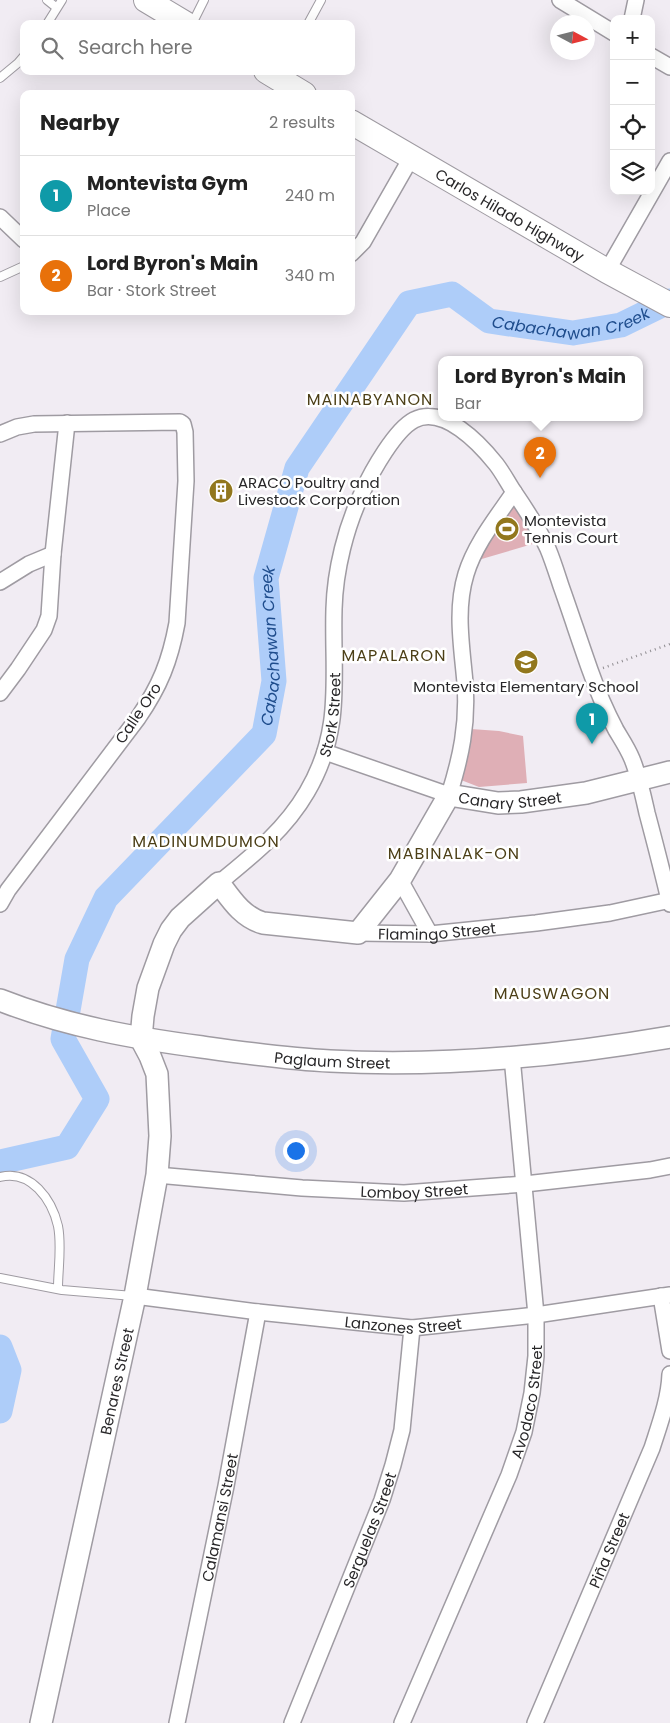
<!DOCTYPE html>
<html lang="en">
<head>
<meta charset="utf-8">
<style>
	body { margin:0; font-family:Poppins,sans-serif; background:#f2f2f2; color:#222 }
	.controls { position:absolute; right:15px; top:15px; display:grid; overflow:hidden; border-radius:10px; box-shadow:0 5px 20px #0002 }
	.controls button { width:45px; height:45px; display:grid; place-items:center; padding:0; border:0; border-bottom:1px solid #e0e0e0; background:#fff; color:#222; font:25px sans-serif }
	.compass { position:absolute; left:550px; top:15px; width:45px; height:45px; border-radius:50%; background:#fff; box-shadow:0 5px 20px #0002; rotate:97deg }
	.you { position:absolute; left:295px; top:1150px; width:18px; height:18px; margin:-12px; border:4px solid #fff; border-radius:50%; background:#1a73e8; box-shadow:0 0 0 8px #1a73e833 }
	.badge { display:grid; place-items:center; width:32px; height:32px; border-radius:50%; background:#0b8043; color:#fff; font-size:16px; font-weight:700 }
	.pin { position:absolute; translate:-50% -41px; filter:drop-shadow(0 1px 2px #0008) }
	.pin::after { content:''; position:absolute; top:26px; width:18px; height:15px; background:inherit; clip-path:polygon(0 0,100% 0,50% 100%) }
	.popup { position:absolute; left:438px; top:356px; width:205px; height:65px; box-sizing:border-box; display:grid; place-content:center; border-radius:10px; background:#fff; filter:drop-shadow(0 1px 4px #0005); font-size:16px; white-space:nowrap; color:#767676 }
	.popup b { font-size:19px; color:#222 }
	.popup::after { content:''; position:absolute; left:50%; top:100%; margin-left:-10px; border:10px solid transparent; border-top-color:#fff }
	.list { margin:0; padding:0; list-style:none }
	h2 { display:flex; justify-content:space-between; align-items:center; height:65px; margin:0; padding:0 20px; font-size:21px }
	h2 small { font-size:16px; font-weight:400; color:#767676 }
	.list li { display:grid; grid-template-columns:32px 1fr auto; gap:15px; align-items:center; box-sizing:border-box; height:80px; padding:0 20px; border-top:1px solid #e0e0e0 }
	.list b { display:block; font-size:19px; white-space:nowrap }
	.list p { margin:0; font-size:16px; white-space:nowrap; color:#767676 }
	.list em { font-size:16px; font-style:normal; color:#767676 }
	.icon { flex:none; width:28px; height:28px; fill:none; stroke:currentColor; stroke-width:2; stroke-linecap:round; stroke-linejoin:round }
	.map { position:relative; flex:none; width:670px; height:1723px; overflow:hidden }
	.search { position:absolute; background:#fff; box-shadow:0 5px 20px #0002; left:20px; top:20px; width:335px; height:55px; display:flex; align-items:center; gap:12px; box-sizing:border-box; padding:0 18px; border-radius:10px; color:#767676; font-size:19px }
	.panel { position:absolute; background:#fff; box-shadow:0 5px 20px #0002; left:20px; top:90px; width:335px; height:225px; border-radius:10px }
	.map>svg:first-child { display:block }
	.green { fill:#dfafb6 }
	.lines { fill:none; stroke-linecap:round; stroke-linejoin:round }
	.river { stroke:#aecdf9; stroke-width:25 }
	.lane-casing { stroke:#9f9ba2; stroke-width:10 }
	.street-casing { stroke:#9f9ba2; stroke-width:18 }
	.secondary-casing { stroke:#9f9ba2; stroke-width:24 }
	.primary-casing { stroke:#9f9ba2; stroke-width:26 }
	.path { stroke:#908d91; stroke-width:2.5; stroke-dasharray:1 4; stroke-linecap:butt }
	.lane { stroke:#fff; stroke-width:8 }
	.street { stroke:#fff; stroke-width:15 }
	.secondary { stroke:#fff; stroke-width:21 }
	.primary { stroke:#fff; stroke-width:24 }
	.labels { text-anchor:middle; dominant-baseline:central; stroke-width:5; stroke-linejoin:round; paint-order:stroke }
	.street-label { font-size:15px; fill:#282729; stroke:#fff }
	.poi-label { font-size:15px; fill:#282729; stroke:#fff; text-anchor:start }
	.water-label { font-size:16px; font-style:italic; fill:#1e4c8c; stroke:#fff }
	.neighbourhood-label { font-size:16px; letter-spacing:1px; fill:#4c3f17; stroke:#fff }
</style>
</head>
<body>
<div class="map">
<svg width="670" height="1723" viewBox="0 0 670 1723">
	<rect width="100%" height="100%" fill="#f1ecf3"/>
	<!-- green -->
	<path class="green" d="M514,492L536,543L468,563Z
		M471,729L499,731L523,736L527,783L479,787L461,780Z"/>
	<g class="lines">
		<!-- river -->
		<g class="river">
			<path id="s1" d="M0,1162L67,1147L97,1099L63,1039L77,959L106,898L264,734L274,681L266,578L297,468L409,303L452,294L489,321L573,333L621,325L670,301"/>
			<path d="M0,1347L9,1370L0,1411"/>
		</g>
		<defs>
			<path id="lane" d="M47,0L57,8
				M47,24L62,0
				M192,24L204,0
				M308,24L321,0
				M0,78L18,63L24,56
				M0,277L24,266
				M0,1177C31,1169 52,1200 58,1226C62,1246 58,1269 58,1288
				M0,1278L62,1290L133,1296"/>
			<g id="street">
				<path d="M560,0L614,33"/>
				<path d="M632,19L636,0"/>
				<path d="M651,56L670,67"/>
				<path d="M0,217L24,240"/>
				<path d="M351,254L363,242L411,158"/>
				<path d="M607,271L670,161"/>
				<path d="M0,434L17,427L34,424L180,422L183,424L185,432L186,481L177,623C170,661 160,686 138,718L8,890L0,904"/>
				<path d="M0,582L29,564L53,554"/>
				<path d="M0,693L18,669L44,630L49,616L53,554L67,423"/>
				<path d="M325,752L449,795C461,757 468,724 465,683C462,647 455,610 466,574C475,544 497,517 514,492"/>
				<path d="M400,880L430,934"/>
				<path id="s2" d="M219,883C252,856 285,830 307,792C344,729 332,676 334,609C335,570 346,526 363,491C372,471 395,430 414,420C444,405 480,444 496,464C503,473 508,483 514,492C527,511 539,529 548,549C553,561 557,574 561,586C571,614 580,642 590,670C597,690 606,711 616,730C622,740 628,749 632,759C639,776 643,795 647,813C655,843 663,874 670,904"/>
				<path id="s3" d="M358,933L430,934L536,923L610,913L670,900"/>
				<path id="s4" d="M157,1175L302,1188L404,1193L525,1184L650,1170L670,1166"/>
				<path id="s5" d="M135,1296L258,1312L412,1328L536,1315L670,1295"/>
				<path d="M661,1296L670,1351"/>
				<path id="s6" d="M177,1723L226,1486L258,1312"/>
				<path id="s7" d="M292,1723L382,1500L393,1465L402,1430L412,1328"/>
				<path id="s8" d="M402,1723L509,1475L524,1432L532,1393L536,1356V1315L512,1057"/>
				<path id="s9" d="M535,1723L652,1448C660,1423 669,1399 670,1374"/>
			</g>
			<g id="secondary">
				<path id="s10" d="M0,1000C66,1026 133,1038 202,1047C245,1053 287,1059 330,1061C443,1067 559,1056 670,1037"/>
				<path id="s11" d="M41,1723L135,1296L157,1175L160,1136L157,1074L150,1056L141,1039L143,1016L148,988L164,944L171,930L180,918L219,883C231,899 242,917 263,923L358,933L400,880L449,795L498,803L521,802L586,793L670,772"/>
			</g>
			<g id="primary">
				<path d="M146,0L186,24"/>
				<path d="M266,71L304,94"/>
				<path id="s12" d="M351,122L607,271L670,305"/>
			</g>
		</defs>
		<!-- lane casing -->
		<use href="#lane" class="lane-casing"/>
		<!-- street casing -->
		<use href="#street" class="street-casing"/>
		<!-- secondary casing -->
		<use href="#secondary" class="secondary-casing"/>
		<!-- primary casing -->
		<use href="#primary" class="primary-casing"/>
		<!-- path -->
		<path class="path" d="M603,668L670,644"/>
		<!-- lane -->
		<use href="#lane" class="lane"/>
		<!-- street -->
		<use href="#street" class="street"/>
		<!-- secondary -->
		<use href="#secondary" class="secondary"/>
		<!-- primary -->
		<use href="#primary" class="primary"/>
	</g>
	<!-- icons -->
	<defs>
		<symbol id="building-disc" viewBox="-11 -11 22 22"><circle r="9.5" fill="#92771d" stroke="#fff"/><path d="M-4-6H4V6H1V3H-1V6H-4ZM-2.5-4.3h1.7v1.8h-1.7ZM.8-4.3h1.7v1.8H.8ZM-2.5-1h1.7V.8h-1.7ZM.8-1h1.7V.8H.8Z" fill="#fff"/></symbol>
		<symbol id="stadium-disc" viewBox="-11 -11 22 22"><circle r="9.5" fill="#92771d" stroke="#fff"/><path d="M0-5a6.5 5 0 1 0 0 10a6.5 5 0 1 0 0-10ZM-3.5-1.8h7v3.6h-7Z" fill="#fff"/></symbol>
		<symbol id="school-disc" viewBox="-11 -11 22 22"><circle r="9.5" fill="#92771d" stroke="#fff"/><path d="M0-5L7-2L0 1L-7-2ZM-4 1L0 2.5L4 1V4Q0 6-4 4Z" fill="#fff"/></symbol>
	</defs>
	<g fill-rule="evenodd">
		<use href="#building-disc" x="207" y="477" width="28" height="28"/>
		<use href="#stadium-disc" x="493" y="515" width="28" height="28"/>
		<use href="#school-disc" x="512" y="648" width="28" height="28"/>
	</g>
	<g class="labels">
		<!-- street labels -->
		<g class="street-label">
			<text stroke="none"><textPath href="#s12" startOffset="184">Carlos Hilado Highway</textPath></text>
			<text transform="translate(138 713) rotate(-56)">Calle Oro</text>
			<text stroke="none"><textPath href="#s2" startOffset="209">Stork Street</textPath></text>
			<text stroke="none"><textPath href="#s11" startOffset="1265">Canary Street</textPath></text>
			<text stroke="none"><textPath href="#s3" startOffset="79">Flamingo Street</textPath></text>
			<text stroke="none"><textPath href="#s10" startOffset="339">Paglaum Street</textPath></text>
			<text stroke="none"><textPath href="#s4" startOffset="258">Lomboy Street</textPath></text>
			<text stroke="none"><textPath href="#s5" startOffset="270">Lanzones Street</textPath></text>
			<text stroke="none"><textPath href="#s11" startOffset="350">Benares Street</textPath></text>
			<text stroke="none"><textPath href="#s8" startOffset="346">Avodaco Street</textPath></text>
			<text stroke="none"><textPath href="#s6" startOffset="210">Calamansi Street</textPath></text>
			<text stroke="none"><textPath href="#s7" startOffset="208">Serguelas Street</textPath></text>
			<text stroke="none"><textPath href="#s9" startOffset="188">Piña Street</textPath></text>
		</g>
		<!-- poi labels -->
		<g class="poi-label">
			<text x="238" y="482">ARACO Poultry and<tspan x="238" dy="17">Livestock Corporation</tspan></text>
			<text x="524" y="520">Montevista<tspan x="524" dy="17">Tennis Court</tspan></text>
			<text x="526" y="686" text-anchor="middle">Montevista Elementary School</text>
		</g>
		<!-- water labels -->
		<g class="water-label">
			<text stroke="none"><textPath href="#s1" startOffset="1215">Cabachawan Creek</textPath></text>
			<text stroke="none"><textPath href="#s1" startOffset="660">Cabachawan Creek</textPath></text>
		</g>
		<!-- neighbourhood labels -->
		<g class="neighbourhood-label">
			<text x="370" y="399">MAINABYANON</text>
			<text x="394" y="655">MAPALARON</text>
			<text x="206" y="841">MADINUMDUMON</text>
			<text x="454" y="853">MABINALAK-ON</text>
			<text x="552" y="993">MAUSWAGON</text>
		</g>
	</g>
</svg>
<div class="controls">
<button>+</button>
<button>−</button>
<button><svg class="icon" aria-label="locate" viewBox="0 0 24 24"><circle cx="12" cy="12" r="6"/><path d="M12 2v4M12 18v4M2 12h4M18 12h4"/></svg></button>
<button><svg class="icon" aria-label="layers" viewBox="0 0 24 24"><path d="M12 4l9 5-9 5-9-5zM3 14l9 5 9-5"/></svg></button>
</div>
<svg class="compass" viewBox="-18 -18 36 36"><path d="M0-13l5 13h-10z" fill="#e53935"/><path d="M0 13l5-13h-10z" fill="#767676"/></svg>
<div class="you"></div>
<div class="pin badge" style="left:592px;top:744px;background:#0f9aa8">1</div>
<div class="pin badge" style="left:540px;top:478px;background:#e8710a">2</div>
<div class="popup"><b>Lord Byron's Main</b>Bar</div>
<div class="search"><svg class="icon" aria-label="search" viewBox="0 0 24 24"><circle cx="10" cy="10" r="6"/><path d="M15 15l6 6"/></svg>Search here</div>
<section class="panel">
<h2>Nearby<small>2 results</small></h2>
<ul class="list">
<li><span class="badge" style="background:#0f9aa8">1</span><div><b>Montevista Gym</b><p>Place</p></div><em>240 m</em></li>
<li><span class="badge" style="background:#e8710a">2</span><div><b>Lord Byron's Main</b><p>Bar · Stork Street</p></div><em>340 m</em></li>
</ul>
</section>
</div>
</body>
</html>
